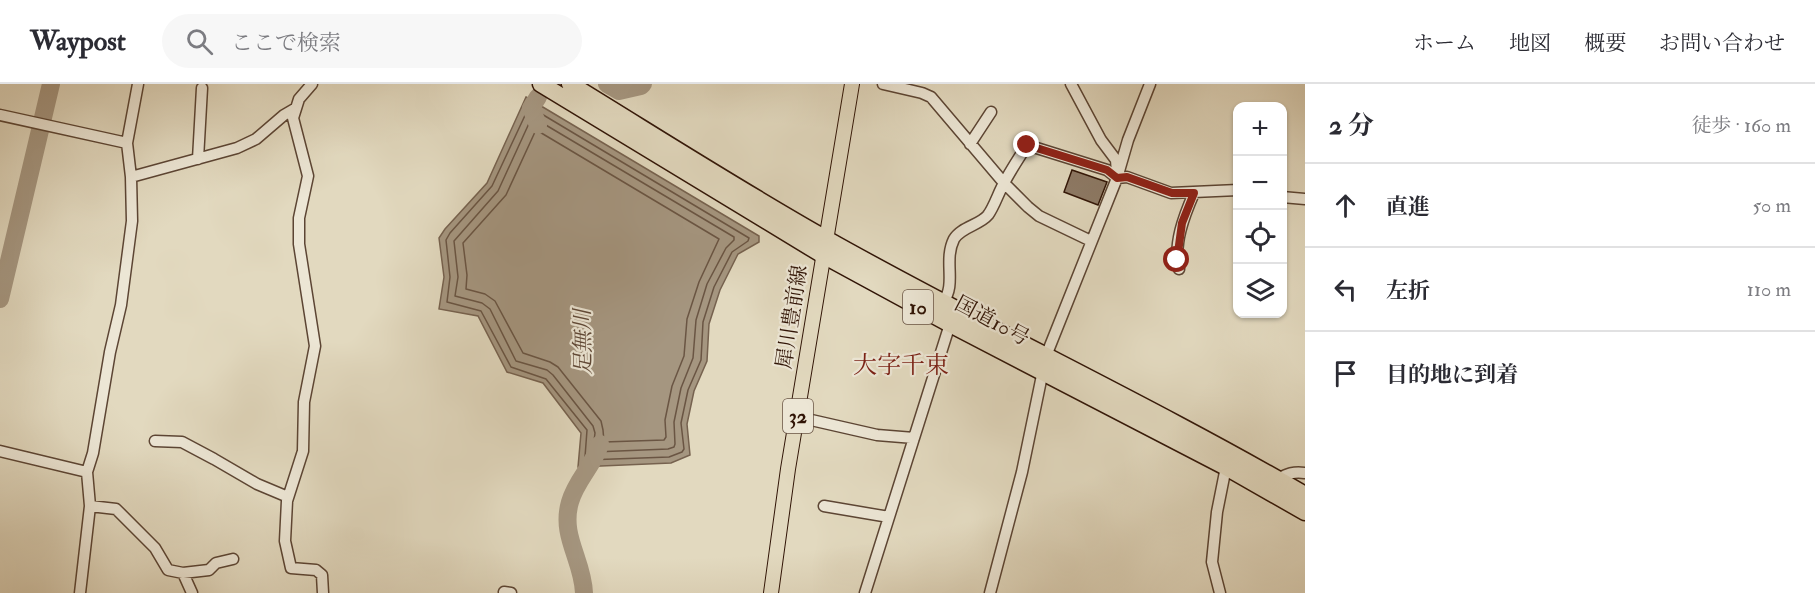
<!DOCTYPE html>
<html lang="ja">
<head>
<meta charset="utf-8">
<style>
	body { margin:0; font-family:"IM FELL Double Pica","Noto Serif JP",serif; background:#f7f7f7; color:#2b2b33 }
	.controls { position:absolute; right:18px; top:18px; display:grid; overflow:hidden; border-radius:12px; box-shadow:0 2px 4px #0004 }
	.controls button { width:54px; height:54px; display:grid; place-items:center; padding:0; border:0; border-bottom:2px solid #e1e1e2; background:#fff; color:#2b2b33; font:30px sans-serif }
	.stop { position:absolute; width:18px; height:18px; margin:-14px; border:4px solid #8f2418; border-radius:50%; background:#fff }
	.stop.end { background:#8f2418; border-color:#fff; box-shadow:0 2px 6px #0008 }
	.list { margin:0; padding:0; list-style:none }
	h2 { display:flex; justify-content:space-between; align-items:center; height:78px; margin:0; padding:0 24px; font-size:26px }
	h2 small { font-size:20px; font-weight:400; color:#7c7c81 }
	.list li { display:grid; grid-template-columns:39px 1fr auto; gap:18px; align-items:center; box-sizing:border-box; height:84px; padding:0 24px; border-top:2px solid #e1e1e2 }
	.list b { display:block; font-size:22px; white-space:nowrap }
	.list em { font-size:20px; font-style:normal; color:#7c7c81 }
	.icon { flex:none; width:33px; height:33px; fill:none; stroke:currentColor; stroke-width:2; stroke-linecap:round; stroke-linejoin:round }
	.map { position:relative; flex:none; width:1305px; height:509px; overflow:hidden }
	header { display:flex; align-items:center; gap:36px; box-sizing:border-box; height:84px; padding:0 30px; background:#fff; border-bottom:2px solid #e1e1e2 }
	header strong { font-size:28px }
	nav { display:flex; gap:33px; margin-inline-start:auto; font-size:21px }
	.search { width:420px; height:54px; background:#f7f7f7; display:flex; align-items:center; gap:15px; box-sizing:border-box; padding:0 21px; border-radius:33px; color:#7c7c81; font-size:22px }
	main { display:flex }
	aside { flex:1; background:#fff }
	.map>svg:first-child { display:block }
	.water { fill:#a59680; stroke:#76624f; stroke-width:1.5 }
	.lines { fill:none; stroke-linecap:round; stroke-linejoin:round }
	.shore { stroke:#6a5543; stroke-width:1.5 }
	.river { stroke:#a59680; stroke-width:18 }
	.building { fill:#8d7a66; stroke:#301406; stroke-width:1.5 }
	.minor-casing { stroke:#5c4534; stroke-width:13 }
	.major-casing { stroke:#301406; stroke-width:16 }
	.highway-casing { stroke:#301406; stroke-width:19 }
	.minor { stroke:#ece6d5; stroke-width:10 }
	.major { stroke:#e2d9bf; stroke-width:14 }
	.highway { stroke:#e2d9bf; stroke-width:16 }
	.route { stroke:#8f2418; stroke-width:8 }
	.labels { text-anchor:middle; dominant-baseline:central; stroke-width:4.5; stroke-linejoin:round; paint-order:stroke }
	.shield { fill:#ece6d5; stroke:#685344; stroke-width:1.5 }
	.shield-label { font-size:20px; font-weight:bold; fill:#301406 }
	.street-label { font-size:21px; fill:#301406; stroke:#ece6d5 }
	.water-label { font-size:22px; font-style:italic; fill:#5f4837; stroke:#ece6d5 }
	.quarter-label { font-size:24px; fill:#7a1f14; stroke:#ece6d5 }
</style>
</head>
<body>
<header>
<strong>Waypost</strong>
<div class="search"><svg class="icon" aria-label="search" viewBox="0 0 24 24"><circle cx="10" cy="10" r="6"/><path d="M15 15l6 6"/></svg>ここで検索</div>
<nav><a>ホーム</a><a>地図</a><a>概要</a><a>お問い合わせ</a></nav>
</header>
<main>
<div class="map">
<svg width="1305" height="509" viewBox="0 0 1305 509">
	<rect width="100%" height="100%" fill="#e2d9bf"/>
	<filter id="stains"><feTurbulence type="fractalNoise" baseFrequency=".00333" numOctaves="4"/><feColorMatrix values="0 0 0 0 .2 0 0 0 0 .09 0 0 0 0 .02 0 0 0 .5 -.17"/></filter>
	<radialGradient id="worn" r=".72"><stop offset=".6" stop-color="#630" stop-opacity="0"/><stop offset="1" stop-color="#630" stop-opacity=".3"/></radialGradient>
	<!-- water -->
	<path class="water" d="M526,13L759,152V158L738,170L720,206L709,240L707,277L694,307L687,340L690,371L671,379L578,383L581,349L543,299L507,288L478,232L439,225L444,193L439,154L445,145L487,99Z"/>
	<g class="lines">
		<!-- shore -->
		<path class="shore" d="M530,23L749,154L748,157L732,168L714,203L703,238L701,276L688,306L681,339L684,365L682,368L669,373L586,376L585,373L587,346L546,295L511,283L481,227L447,218L450,193L446,156L450,149L492,102L528,25Z
			M534,34L734,153V156L726,164L707,200L696,236L693,274L681,304L674,338L675,360L674,363L668,365L594,368L593,365L595,349L593,342L553,291L547,286L516,277L490,225L482,219L455,212L458,193L454,157L498,107L531,35Z
			M538,47L719,155L699,198L687,235L684,272L672,302L665,336L666,353L664,356L604,358L603,346L601,337L558,283L550,278L523,269L495,217L485,210L466,205L467,191L463,159L506,111L535,48Z"/>
		<!-- river -->
		<path class="river" d="M607,0L619,7L641,2L643,0
			M538,41L531,24L538,13
			M0,215L51,0
			M584,509C583,476 560,452 570,418C576,396 594,381 600,360"/>
	</g>
	<!-- building -->
	<path class="building" d="M1072,86L1107,98L1098,121L1064,108Z"/>
	<g class="lines">
		<defs>
			<path id="minor" d="M312,0L299,15L293,34L308,92L299,134V160L315,262L304,318L303,367L287,417L285,457L291,484L316,486L322,491L323,509
				M883,0L922,9L931,13L1004,99L1028,123L1039,132L1091,157
				M1071,0L1101,56L1116,76L1117,88
				M0,31L127,59
				M970,60L991,28
				M198,75L202,4
				M131,93L237,64L256,55L284,31L296,24
				M1282,113L1305,115
				M1179,185C1173,160 1184,132 1194,109
				M798,333L877,351L914,354
				M155,357L182,358L214,375L257,400L288,413
				M0,367L87,388
				M1278,395C1287,390 1294,387 1305,389
				M90,422L116,425L155,464L168,486L183,489L209,486L216,479L233,475
				M824,422L889,433
				M183,489L192,509
				M504,508L511,509
				M80,509L90,422L87,388L93,369L110,268L121,221L132,137L131,93L127,59L138,0
				M865,509L950,240L943,218C957,200 943,177 954,155C961,143 980,141 988,131C994,123 998,110 1003,101C1010,87 1019,74 1027,61L1107,86L1117,94L1127,93L1171,109L1238,106
				M990,509L1022,388L1046,272L1117,94L1128,56L1150,0
				M1220,509L1212,478L1217,428L1226,383"/>
			<path id="major" d="M771,509L788,385L852,0"/>
			<path id="highway" d="M541,0L823,171L950,240L1226,383L1305,428
				M570,0C655,52 739,106 826,155C984,244 1148,320 1305,411"/>
		</defs>
		<!-- minor casing -->
		<use href="#minor" class="minor-casing"/>
		<!-- major casing -->
		<use href="#major" class="major-casing"/>
		<!-- highway casing -->
		<use href="#highway" class="highway-casing"/>
		<!-- minor -->
		<use href="#minor" class="minor"/>
		<!-- major -->
		<use href="#major" class="major"/>
		<!-- highway -->
		<use href="#highway" class="highway"/>
	</g>
	<g class="lines">
		<!-- route -->
		<path class="route" d="M1027,61L1107,86L1117,94L1127,93L1172,109H1194L1182,139L1177,176"/>
	</g>
	<g class="labels">
		<!-- shield labels -->
		<g class="shield">
			<rect x="903" y="206" width="30" height="34" rx="4.5"/>
			<rect x="783" y="315" width="30" height="34" rx="4.5"/>
		</g>
		<g class="shield-label">
			<text x="918" y="223">10</text>
			<text x="798" y="332">32</text>
		</g>
		<!-- street labels -->
		<g class="street-label">
			<text transform="translate(792 233) rotate(-81)">犀川豊前線</text>
			<text transform="translate(992 237) rotate(28)">国道10号</text>
		</g>
		<!-- water labels -->
		<g class="water-label">
			<text transform="translate(583 258) rotate(-91)">足無川</text>
		</g>
		<!-- quarter labels -->
		<g class="quarter-label">
			<text x="901" y="281">大字千束</text>
		</g>
	</g>
	<rect width="100%" height="100%" filter="url(#stains)"/>
	<rect width="100%" height="100%" fill="url(#worn)"/>
</svg>
<div class="controls">
<button>+</button>
<button>−</button>
<button><svg class="icon" aria-label="locate" viewBox="0 0 24 24"><circle cx="12" cy="12" r="6"/><path d="M12 2v4M12 18v4M2 12h4M18 12h4"/></svg></button>
<button><svg class="icon" aria-label="layers" viewBox="0 0 24 24"><path d="M12 4l9 5-9 5-9-5zM3 14l9 5 9-5"/></svg></button>
</div>
<div class="stop" style="left:1177px;top:176px"></div>
<div class="stop end" style="left:1027px;top:61px"></div>
</div>
<aside>
<h2>2 分<small>徒歩 · 160 m</small></h2>
<ul class="list">
<li><svg class="icon" aria-label="ahead" viewBox="0 0 24 24"><path d="M12 20V5M6 11l6-6 6 6"/></svg><div><b>直進</b></div><em>50 m</em></li>
<li><svg class="icon" aria-label="left" viewBox="0 0 24 24"><path d="M17 20v-9H6M10 6l-5 5 5 5"/></svg><div><b>左折</b></div><em>110 m</em></li>
<li><svg class="icon" aria-label="arrive" viewBox="0 0 24 24"><path d="M6 21V4h12l-3 4 3 4H6"/></svg><div><b>目的地に到着</b></div></li>
</ul>
</aside>
</main>
</body>
</html>
